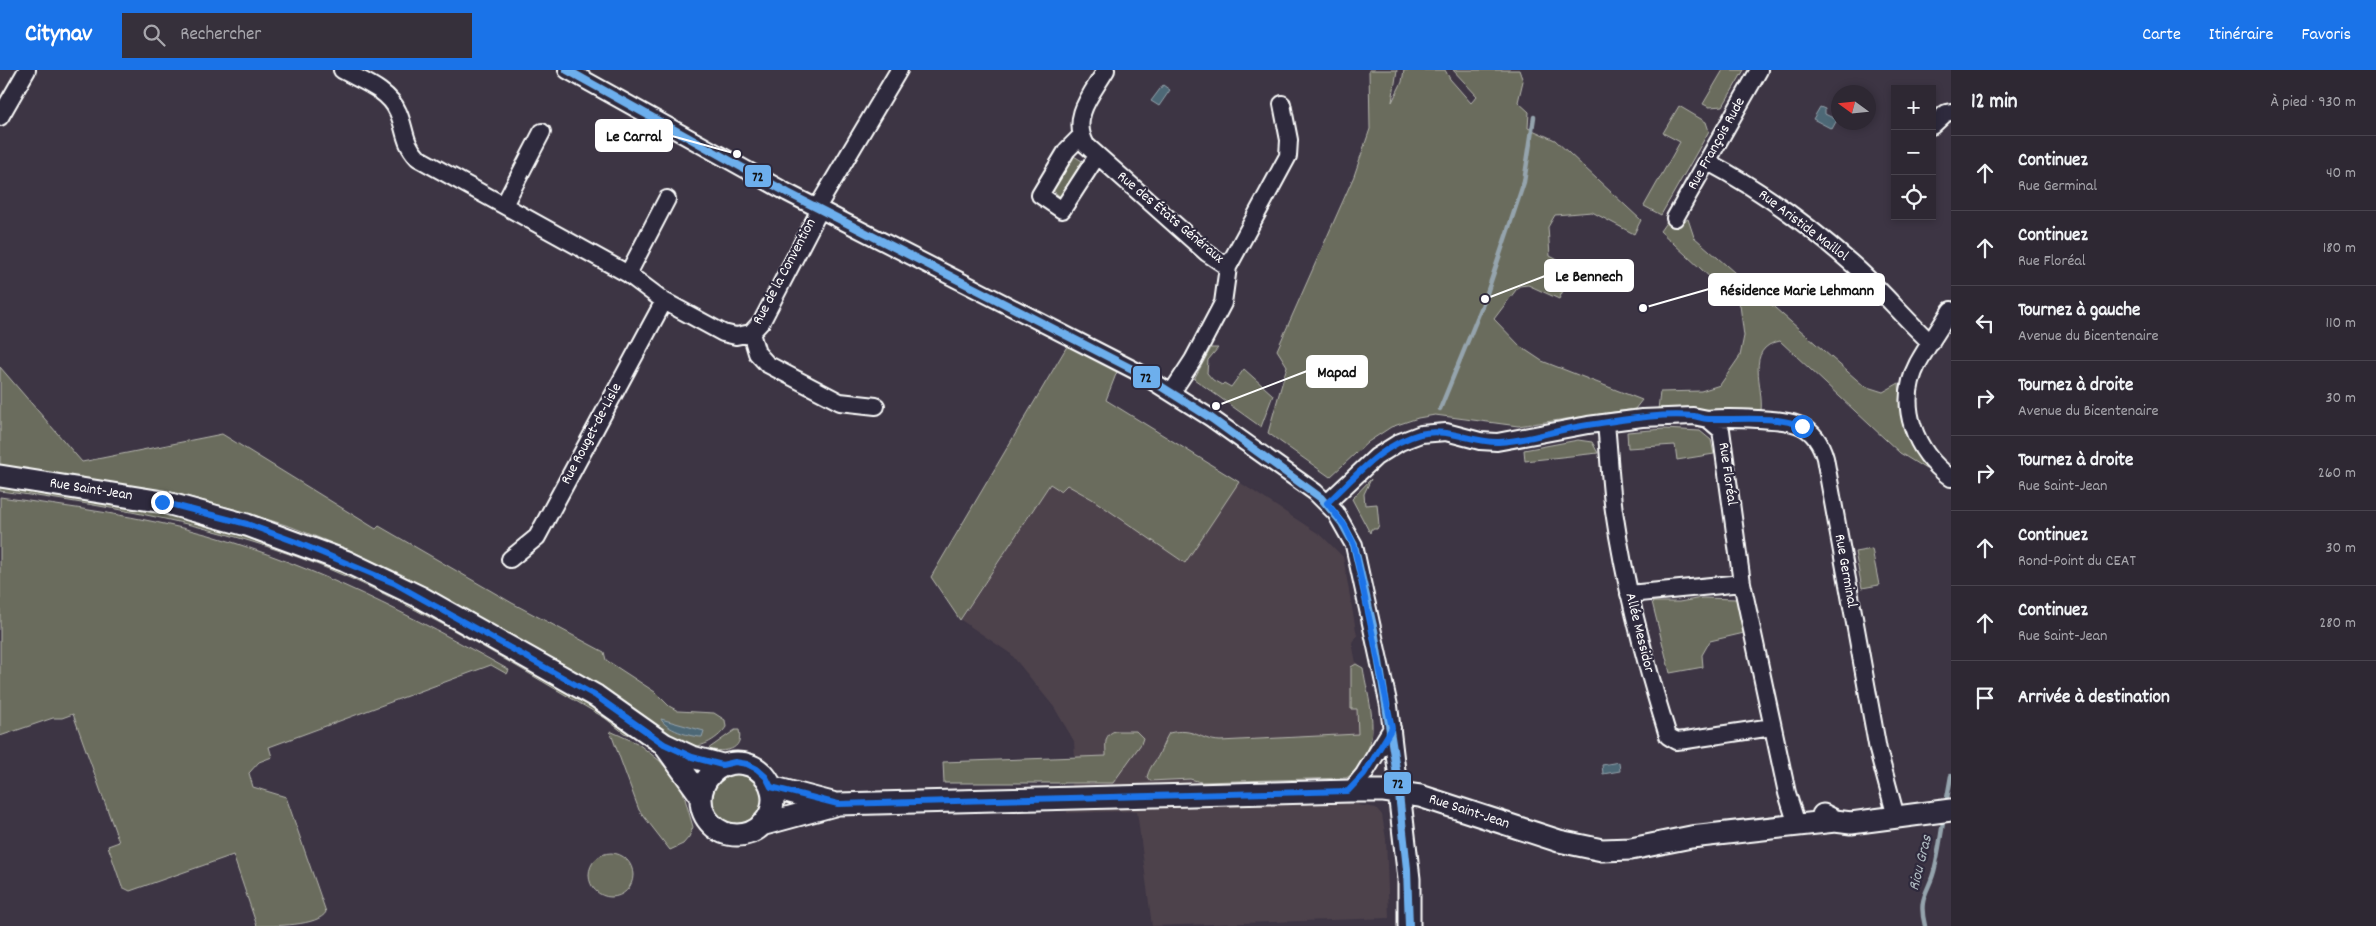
<!DOCTYPE html>
<html lang="fr">
<head>
<meta charset="utf-8">
<style>
	body { margin:0; font-family:Dekko,sans-serif; background:#36303b; color:#f1f3f6 }
	.controls { position:absolute; right:15px; top:15px; display:grid; overflow:hidden; border-radius:0px; box-shadow:0 2px 8px #0003 }
	.controls button { width:45px; height:45px; display:grid; place-items:center; padding:0; border:0; border-bottom:1px solid #49444e; background:#2e2833; color:#f1f3f6; font:25px sans-serif }
	.compass { position:absolute; left:1831px; top:15px; width:45px; height:45px; border-radius:50%; background:#2e2833; box-shadow:0 2px 8px #0003; rotate:285deg }
	.stop { position:absolute; width:15px; height:15px; margin:-11px; border:4px solid #1a73e8; border-radius:50%; background:#fff }
	.stop.end { background:#1a73e8; border-color:#fff; box-shadow:0 1px 5px #0008 }
	.list { margin:0; padding:0; list-style:none }
	h2 { display:flex; justify-content:space-between; align-items:center; height:65px; margin:0; padding:0 20px; font-size:21px }
	h2 small { font-size:16px; font-weight:400; color:#a7a6ac }
	.list li { display:grid; grid-template-columns:32px 1fr auto; gap:15px; align-items:center; box-sizing:border-box; height:75px; padding:0 20px; border-top:1px solid #49444e }
	.list b { display:block; font-size:19px; white-space:nowrap }
	.list p { margin:0; font-size:16px; white-space:nowrap; color:#a7a6ac }
	.list em { font-size:16px; font-style:normal; color:#a7a6ac }
	.icon { flex:none; width:28px; height:28px; fill:none; stroke:currentColor; stroke-width:2; stroke-linecap:round; stroke-linejoin:round }
	.map { position:relative; flex:none; width:1951px; height:856px; overflow:hidden }
	header { display:flex; align-items:center; gap:30px; box-sizing:border-box; height:70px; padding:0 25px; background:#1a73e8; color:#fff }
	header strong { font-size:24px }
	nav { display:flex; gap:28px; margin-inline-start:auto; font-size:18px }
	.search { width:350px; height:45px; background:#36303b; display:flex; align-items:center; gap:12px; box-sizing:border-box; padding:0 18px; border-radius:0px; color:#a7a6ac; font-size:19px }
	main { display:flex }
	aside { flex:1; background:#2e2833 }
	.map>svg:first-child { display:block }
	.built { fill:#4e424c }
	.green { fill:#6b6c5d; stroke:#b5b6ae }
	.water { fill:#4e6776; stroke:#95a4ad }
	.lines { fill:none; stroke-linecap:round; stroke-linejoin:round }
	.stream { stroke:#95a4ad; stroke-width:4.5 }
	.minor-casing { stroke:#fff; stroke-width:20 }
	.tertiary-casing { stroke:#fff; stroke-width:25 }
	.minor { stroke:#2f2a3d; stroke-width:16 }
	.tertiary { stroke:#2f2a3d; stroke-width:21 }
	.bus-1-casing { stroke:#2f2a3d; stroke-width:11 }
	.bus-1 { stroke:#6dafed; stroke-width:8 }
	.route { stroke:#1a73e8; stroke-width:6 }
	.labels { text-anchor:middle; dominant-baseline:central; stroke-width:4.5; stroke-linejoin:round; paint-order:stroke }
	.street-label { font-size:15px; fill:#fff; stroke:#2f2a3d }
	.water-label { font-size:16px; font-style:italic; fill:#afbbc1; stroke:#2f2a3d }
	.leader { fill:none; stroke:#fff; stroke-width:2 }
	.callout-dot { fill:#fff; stroke:#2f2a3d; stroke-width:2 }
	.callout { fill:#fff; stroke:#fff; stroke-width:2 }
	.callout-label { font-size:16px; text-anchor:middle; font-weight:bold; fill:#111 }
	.line-badge { stroke:#2f2a3d; stroke-width:2 }
	.pale-badge-label { font-size:14px; text-anchor:middle; font-weight:bold; fill:#111 }
</style>
</head>
<body>
<header>
<strong>Citynav</strong>
<div class="search"><svg class="icon" aria-label="search" viewBox="0 0 24 24"><circle cx="10" cy="10" r="6"/><path d="M15 15l6 6"/></svg>Rechercher</div>
<nav><a>Carte</a><a>Itinéraire</a><a>Favoris</a></nav>
</header>
<main>
<div class="map">
<svg width="1951" height="856" viewBox="0 0 1951 856">
	<rect width="100%" height="100%" fill="#3d3544"/>
	<filter id="ink" filterUnits="userSpaceOnUse"><feTurbulence type="fractalNoise" baseFrequency=".02" numOctaves="2"/><feDisplacementMap in="SourceGraphic" scale="10" xChannelSelector="R" yChannelSelector="G"/><feConvolveMatrix kernelMatrix="1 2 1 2 8 2 1 2 1" color-interpolation-filters="sRGB"/></filter>
	<g filter="url(#ink)">
		<!-- built -->
		<path class="built" d="M1105,330L1239,412L1322,466L1343,487L1357,566L1352,572L1356,593L1363,598L1373,658L1358,735L1376,738L1382,745L1386,769L1389,848L1152,856L1137,741L1067,743L1075,687L1074,671L1054,637L1011,584L961,550Z"/>
		<!-- green -->
		<path class="green" d="M1369,0H1397L1392,32L1402,12L1404,0H1445L1450,9L1471,33L1477,26L1453,0H1519L1523,11L1518,32L1529,42L1528,58L1555,70L1641,150L1634,164L1592,142L1555,145L1548,157L1550,186L1569,196L1571,204L1559,229L1528,215L1519,216L1494,249L1521,277L1542,291L1642,330L1635,339L1518,356L1435,345L1418,348L1391,357L1368,372L1330,407L1268,363L1287,296L1277,280L1354,106L1370,59Z
			M1723,0H1744L1723,36L1709,37L1703,34Z
			M1679,36L1706,52L1709,61L1661,145L1644,136L1680,72L1663,63Z
			M1072,85L1084,92L1063,129L1051,119Z
			M1670,147L1679,154L1688,149L1694,167L1864,316L1883,322L1899,313C1902,352 1904,367 1926,399L1900,383L1780,271C1744,278 1764,316 1761,341L1658,340L1660,322L1701,321L1720,315L1740,286L1744,266L1740,235L1660,161Z
			M1070,275L1118,299L1106,330L1239,412L1185,493L1092,429L1067,415L1061,421L1050,414L960,550L931,507L1066,278Z
			M1211,278H1218L1208,290L1207,303L1213,310L1222,315L1224,313L1231,317L1244,299L1273,325L1261,357L1194,309Z
			M0,297L82,392L222,364L376,459L379,456L512,533L604,582L606,590L655,622L669,636L678,641L714,643L725,650L726,657C720,667 701,680 689,675L658,657L592,610L401,504L354,482L292,457L234,439L175,423L0,395Z
			M1664,359L1700,361L1711,370L1714,384L1677,390L1675,375L1628,378L1627,362Z
			M1578,370L1592,372L1598,383L1525,391L1524,380Z
			M1371,409L1364,424L1365,435L1377,434L1379,455L1377,459H1371L1370,463L1352,429Z
			M0,414L112,431L218,454L377,514L593,634L640,668L624,663L605,648C522,600 439,548 352,509C240,459 121,437 0,421Z
			M0,427C70,437 141,446 209,465C315,496 413,546 509,600L507,604L491,595L269,677L272,687L259,692L249,703L253,717L286,727L326,842C319,856 273,856 257,856L233,785L130,821L122,817L108,776L119,772L73,644L62,648H53L0,666Z
			M1872,479L1879,515L1862,518L1855,482Z
			M1702,528L1737,529L1744,563L1710,571L1702,585L1703,597L1670,603L1652,532H1679Z
			M1356,594L1363,598C1368,629 1381,663 1362,691C1357,698 1354,704 1346,708L1201,712L1190,709L1150,711L1147,707C1151,693 1157,691 1160,682C1163,675 1165,670 1169,663C1195,657 1199,670 1220,671L1358,664L1357,639H1351V597Z
			M735,660H739C744,681 724,683 708,679Z
			M610,661L637,673L660,691L682,718L693,757L689,767L683,774L670,780L639,740Z
			M1115,661H1136L1143,668L1141,674L1113,713H944L943,692L1106,686C1106,675 1103,665 1115,661Z
			M711 729a26 26 0 1 1 52 0a26 26 0 1 1-52 0Z
			M589 805a22 22 0 1 1 44 0a22 22 0 1 1-44 0Z"/>
		<!-- water -->
		<path class="water" d="M1163,15L1170,20L1159,36L1151,31Z
			M1820,37L1825,39V44L1837,50L1832,59L1813,49Z
			M661,649L704,661L702,667C690,667 665,659 661,649Z
			M1619,692L1620,701L1603,704L1602,695Z"/>
		<g class="lines">
			<!-- stream -->
			<path class="stream" d="M1440,339L1485,229L1524,112L1534,47
				M1946,734L1951,706
				M1925,856C1917,825 1930,822 1935,797C1939,780 1941,763 1944,747"/>
			<defs>
				<path id="minor" d="M342,0C362,11 389,20 398,42C406,60 403,72 418,88L628,204L664,231L723,263L736,266L751,263L762,251L816,147L821,131L899,0
					M567,0L788,123L1138,302L1211,348L1315,422L1336,443L1354,475L1389,636L1399,722
					M1106,0C1092,24 1070,47 1086,75L1207,183L1228,197L1223,233L1193,290L1172,322
					M0,47L27,0
					M1932,56L1946,43L1951,42
					M1081,66L1067,80L1040,125L1062,140L1097,86
					M1708,92C1759,119 1806,153 1850,192C1879,217 1903,247 1931,273
					M504,135L542,62
					M1675,148L1759,0
					M1228,197L1288,86L1289,70L1282,34
					M628,204L667,129
					M1951,240C1940,258 1928,275 1918,293C1896,335 1915,382 1951,408
					M751,263L757,283L767,294L840,332L876,336
					M1708,349C1725,347 1741,348 1758,349C1790,351 1815,351 1825,388L1878,680L1896,747
					M1606,354C1609,382 1610,412 1614,441C1625,517 1645,592 1668,666L1676,671L1686,670L1772,657
					M1327,433L1376,387L1400,372L1421,364L1446,362L1480,371L1497,372L1588,355L1642,348L1693,346L1708,349L1721,360L1742,513L1787,723L1797,755
					M510,489L537,467L664,231
					M1629,524L1742,513
					M1350,721L1364,704L1392,658"/>
				<path id="tertiary" d="M0,406L163,432L247,455L345,491L420,527L596,626L664,674L692,687L722,695
					M665,676L701,726
					M701 729a36 36 0 1 1 72 0a36 36 0 1 1-72 0Z
					M771,717L832,733
					M1399,722L1409,809V856
					M1823,745L1835,751L1851,753L1951,740
					M761,755L838,734L1350,721H1384L1420,726L1559,771L1602,780L1631,779L1691,767L1835,751"/>
			</defs>
			<!-- minor casing -->
			<use href="#minor" class="minor-casing"/>
			<!-- tertiary casing -->
			<use href="#tertiary" class="tertiary-casing"/>
			<!-- minor -->
			<use href="#minor" class="minor"/>
			<!-- tertiary -->
			<use href="#tertiary" class="tertiary"/>
			<defs>
				<path id="bus-1" d="M567,0L788,123L1138,302L1211,348L1321,428L1342,453L1354,475L1374,560L1397,705L1407,799L1409,856"/>
			</defs>
			<!-- bus-1 casing -->
			<use href="#bus-1" class="bus-1-casing"/>
			<!-- bus-1 -->
			<use href="#bus-1" class="bus-1"/>
		</g>
	</g>
	<g class="lines" filter="url(#ink)">
		<!-- route -->
		<path class="route" d="M162,432L247,454L296,472L394,513L596,626L664,674L692,687L722,695L735,692L747,694L757,699L766,707L771,717L838,734L1348,721L1364,704L1392,658L1354,475L1345,456L1327,433C1355,407 1382,374 1420,364C1448,357 1472,373 1499,372C1529,371 1558,359 1588,355C1622,350 1659,343 1694,346C1699,347 1703,349 1708,349C1739,350 1773,345 1802,356"/>
	</g>
	<g class="labels">
		<!-- street labels -->
		<g class="street-label">
			<text transform="translate(1717 74) rotate(-61)">Rue François Rude</text>
			<text transform="translate(1170 148) rotate(40)">Rue des États Généraux</text>
			<text transform="translate(1803 156) rotate(37)">Rue Aristide Maillol</text>
			<text transform="translate(785 202) rotate(-62)">Rue de la Convention</text>
			<text transform="translate(592 364) rotate(-62)">Rue Rouget-de-Lisle</text>
			<text transform="translate(1727 404) rotate(82)">Rue Floréal</text>
			<text transform="translate(91 420) rotate(9)">Rue Saint-Jean</text>
			<text transform="translate(1845 501) rotate(80)">Rue Germinal</text>
			<text transform="translate(1639 563) rotate(76)">Allée Messidor</text>
			<text transform="translate(1469 742) rotate(18)">Rue Saint-Jean</text>
		</g>
		<!-- water labels -->
		<g class="water-label">
			<text transform="translate(1921 793) rotate(-76)">Riou Gras</text>
		</g>
	</g>
	<!-- callouts -->
	<path class="leader" d="M737 84L672 66M1485 229L1545 206M1643 238L1709 219M1216 336L1307 301"/>
	<g class="callout-dot">
		<circle cx="737" cy="84" r="5"/>
		<circle cx="1485" cy="229" r="5"/>
		<circle cx="1643" cy="238" r="5"/>
		<circle cx="1216" cy="336" r="5"/>
	</g>
	<g class="callout">
		<rect x="596" y="50" width="76" height="31" rx="5"/>
		<rect x="1545" y="190" width="88" height="31" rx="5"/>
		<rect x="1709" y="204" width="175" height="31" rx="5"/>
		<rect x="1307" y="286" width="60" height="31" rx="5"/>
	</g>
	<g class="callout-label">
		<text x="634" y="71">Le Carral</text>
		<text x="1589" y="211">Le Bennech</text>
		<text x="1797" y="225">Résidence Marie Lehmann</text>
		<text x="1337" y="307">Mapad</text>
	</g>
	<g class="line-badge">
		<rect x="744" y="94" width="28" height="24" rx="5" fill="#6dafed"/>
		<rect x="1132" y="295" width="29" height="24" rx="5" fill="#6dafed"/>
		<rect x="1383" y="701" width="29" height="24" rx="5" fill="#6dafed"/>
	</g>
	<g class="pale-badge-label">
		<text x="758" y="111">72</text>
		<text x="1146" y="312">72</text>
		<text x="1398" y="718">72</text>
	</g>
</svg>
<div class="controls">
<button>+</button>
<button>−</button>
<button><svg class="icon" aria-label="locate" viewBox="0 0 24 24"><circle cx="12" cy="12" r="6"/><path d="M12 2v4M12 18v4M2 12h4M18 12h4"/></svg></button>
</div>
<svg class="compass" viewBox="-18 -18 36 36"><path d="M0-13l5 13h-10z" fill="#e53935"/><path d="M0 13l5-13h-10z" fill="#a7a6ac"/></svg>
<div class="stop" style="left:1802px;top:356px"></div>
<div class="stop end" style="left:162px;top:432px"></div>
</div>
<aside>
<h2>12 min<small>À pied · 930 m</small></h2>
<ul class="list">
<li><svg class="icon" aria-label="ahead" viewBox="0 0 24 24"><path d="M12 20V5M6 11l6-6 6 6"/></svg><div><b>Continuez</b><p>Rue Germinal</p></div><em>40 m</em></li>
<li><svg class="icon" aria-label="ahead" viewBox="0 0 24 24"><path d="M12 20V5M6 11l6-6 6 6"/></svg><div><b>Continuez</b><p>Rue Floréal</p></div><em>180 m</em></li>
<li><svg class="icon" aria-label="left" viewBox="0 0 24 24"><path d="M17 20v-9H6M10 6l-5 5 5 5"/></svg><div><b>Tournez à gauche</b><p>Avenue du Bicentenaire</p></div><em>110 m</em></li>
<li><svg class="icon" aria-label="right" viewBox="0 0 24 24"><path d="M7 20v-9h11M14 6l5 5-5 5"/></svg><div><b>Tournez à droite</b><p>Avenue du Bicentenaire</p></div><em>30 m</em></li>
<li><svg class="icon" aria-label="right" viewBox="0 0 24 24"><path d="M7 20v-9h11M14 6l5 5-5 5"/></svg><div><b>Tournez à droite</b><p>Rue Saint-Jean</p></div><em>260 m</em></li>
<li><svg class="icon" aria-label="ahead" viewBox="0 0 24 24"><path d="M12 20V5M6 11l6-6 6 6"/></svg><div><b>Continuez</b><p>Rond-Point du CEAT</p></div><em>30 m</em></li>
<li><svg class="icon" aria-label="ahead" viewBox="0 0 24 24"><path d="M12 20V5M6 11l6-6 6 6"/></svg><div><b>Continuez</b><p>Rue Saint-Jean</p></div><em>280 m</em></li>
<li><svg class="icon" aria-label="arrive" viewBox="0 0 24 24"><path d="M6 21V4h12l-3 4 3 4H6"/></svg><div><b>Arrivée à destination</b></div></li>
</ul>
</aside>
</main>
</body>
</html>
